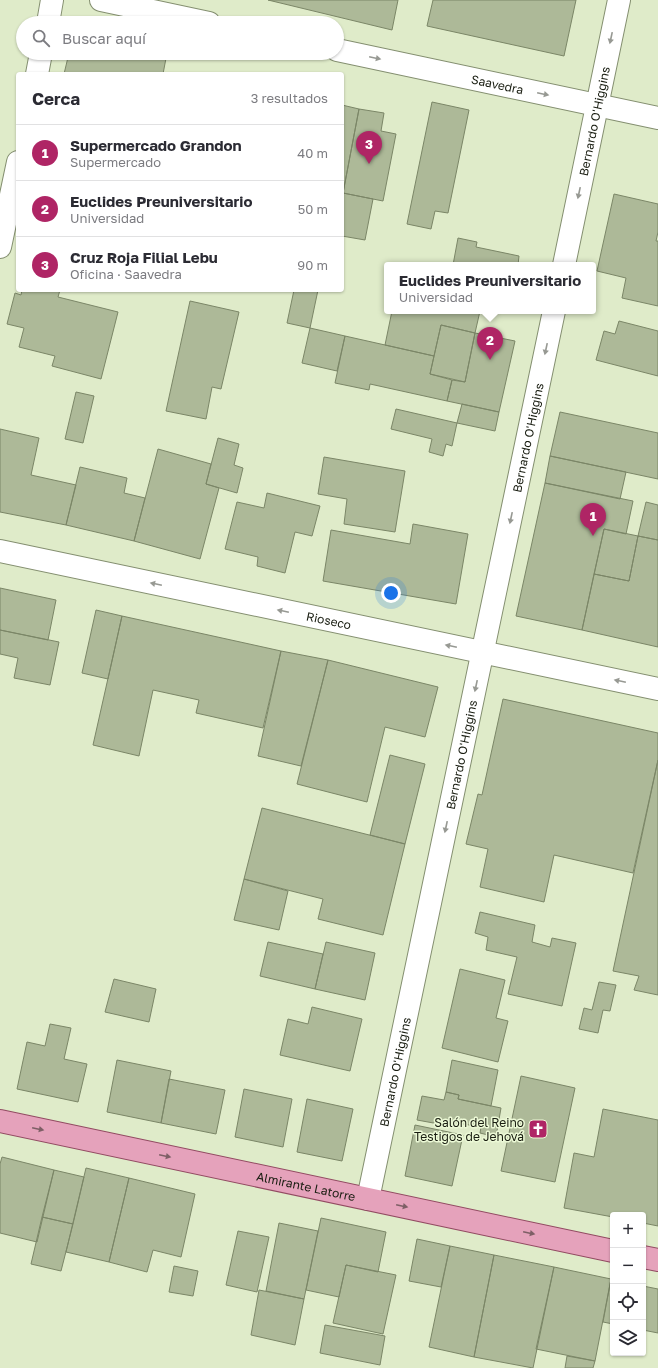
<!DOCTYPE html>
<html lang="es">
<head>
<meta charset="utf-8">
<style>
	body { margin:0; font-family:"Golos Text",sans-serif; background:#f7f7f7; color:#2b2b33 }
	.controls { position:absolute; right:12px; bottom:12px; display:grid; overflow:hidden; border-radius:4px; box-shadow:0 1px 3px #0004 }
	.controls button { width:36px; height:36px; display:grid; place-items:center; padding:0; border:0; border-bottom:1px solid #e1e1e2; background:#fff; color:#2b2b33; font:20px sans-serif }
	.you { position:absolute; left:391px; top:593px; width:14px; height:14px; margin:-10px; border:3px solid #fff; border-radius:50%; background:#1a73e8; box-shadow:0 0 0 6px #1a73e833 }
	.badge { display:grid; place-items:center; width:26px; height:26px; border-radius:50%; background:#af2565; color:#fff; font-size:13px; font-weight:700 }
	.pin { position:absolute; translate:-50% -33px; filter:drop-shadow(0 1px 2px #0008) }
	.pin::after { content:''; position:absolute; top:21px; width:14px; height:12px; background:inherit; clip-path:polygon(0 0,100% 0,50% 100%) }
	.popup { position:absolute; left:384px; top:262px; width:212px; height:52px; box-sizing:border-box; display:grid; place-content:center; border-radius:4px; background:#fff; filter:drop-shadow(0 1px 3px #0005); font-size:13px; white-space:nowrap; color:#7c7c81 }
	.popup b { font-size:15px; color:#2b2b33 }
	.popup::after { content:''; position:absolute; left:50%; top:100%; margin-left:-8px; border:8px solid transparent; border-top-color:#fff }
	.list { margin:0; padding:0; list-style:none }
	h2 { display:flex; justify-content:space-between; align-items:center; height:52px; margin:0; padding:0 16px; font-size:17px }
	h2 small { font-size:13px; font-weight:400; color:#7c7c81 }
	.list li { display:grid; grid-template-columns:26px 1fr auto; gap:12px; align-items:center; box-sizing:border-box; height:56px; padding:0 16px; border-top:1px solid #e1e1e2 }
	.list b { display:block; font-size:15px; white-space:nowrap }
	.list p { margin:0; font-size:13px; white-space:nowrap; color:#7c7c81 }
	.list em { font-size:13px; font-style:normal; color:#7c7c81 }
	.icon { flex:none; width:22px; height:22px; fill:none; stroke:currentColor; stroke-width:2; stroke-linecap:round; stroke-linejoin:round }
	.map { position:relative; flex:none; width:658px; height:1368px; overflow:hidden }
	.search { position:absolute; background:#fff; box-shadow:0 1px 3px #0004; left:16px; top:16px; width:328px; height:44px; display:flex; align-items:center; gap:10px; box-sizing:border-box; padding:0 14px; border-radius:22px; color:#7c7c81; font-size:15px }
	.panel { position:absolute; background:#fff; box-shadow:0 1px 3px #0004; left:16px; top:72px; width:328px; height:220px; border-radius:4px }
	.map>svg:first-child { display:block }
	.building { fill:#adb998; stroke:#7b8667 }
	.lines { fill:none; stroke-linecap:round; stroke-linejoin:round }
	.minor-casing { stroke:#848f70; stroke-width:24 }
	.major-casing { stroke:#924b62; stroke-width:24 }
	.minor { stroke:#fff; stroke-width:22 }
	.major { stroke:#e5a2bb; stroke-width:22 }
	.oneway { fill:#979993 }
	.oneway2 { fill:#7e5f66 }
	.labels { text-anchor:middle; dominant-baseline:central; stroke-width:3; stroke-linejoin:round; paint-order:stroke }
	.street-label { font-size:12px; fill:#181c10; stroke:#ecf9d6 }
	.poi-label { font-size:12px; fill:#181c10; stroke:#ecf9d6; text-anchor:end }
</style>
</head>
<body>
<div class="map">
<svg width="658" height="1368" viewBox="0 0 658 1368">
	<rect width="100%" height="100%" fill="#dfebc9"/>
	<!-- building -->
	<path class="building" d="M268,0H398L392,30Z
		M433,0H576L564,56L427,26Z
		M69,53H167L163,74H64Z
		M432,102L469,110L448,213L435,211L431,229L407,224Z
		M342,105L359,109L343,193L373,199L365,240L342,236Z
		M359,109L384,113L381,131L396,134L383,201L343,193Z
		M614,194L658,204V232L656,241H658V306L622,298L626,278L597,271Z
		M458,238L477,242L476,247L519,256L518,265H453Z
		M22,290H60L58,297L118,312L101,379L52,366L55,356L19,347L24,328L7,324L15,293L21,295Z
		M294,290H318L310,328L287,323Z
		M190,301L239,312L221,389L212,387L206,419L166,411Z
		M392,311H480L475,333L441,325L434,356L385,345Z
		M619,321L658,331V376L596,360L604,331L615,334Z
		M441,325L475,333L465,382L430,374Z
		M310,328L345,336L337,371L302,363Z
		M475,333L515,341L499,412L447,401L452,380L465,382Z
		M345,336L434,356L430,374L452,380L447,401L370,384L369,390L335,383Z
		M76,392L94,396L83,443L65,439Z
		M462,404L499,412L495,431L457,423Z
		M396,409L457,423L452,446L446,444L443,456L429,452L432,439L391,429Z
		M560,412L658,433V479L550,456Z
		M0,429L39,438L31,475L76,485L66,525L0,512Z
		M218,438L239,444L234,465L243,468L237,493L206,484Z
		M158,449L211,464L206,484L219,488L200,559L134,541Z
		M550,456L626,472L620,499L545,483Z
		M324,457L405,471L395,532L344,524L347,499L318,494Z
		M80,467L127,478L124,493L145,498L134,541L66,525Z
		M545,483L633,501L626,534L604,529L582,630L516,616Z
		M267,493L320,506L312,536L295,532L285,573L257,566L258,557L225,549L237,502L264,508Z
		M646,502L658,505V540L638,536Z
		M413,524L468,534L456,604L323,581L331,530L410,544Z
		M604,529L638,536L629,581L594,574Z
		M638,536L658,540V647L582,630L594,574L629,581Z
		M0,588L56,600L48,640L0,630Z
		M96,610L122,616L108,679L82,673Z
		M122,616L281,651L263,728L196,713L199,700L153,690L139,756L93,745Z
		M0,630L59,642L50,685L14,678L18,658L0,654Z
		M281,651L328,660L301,766L258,756Z
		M328,660L438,687L425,737L385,727L367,802L297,784Z
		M503,699L658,733V760L633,873L554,855L544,902L480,887L488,849L466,844L478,794L482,795Z
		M390,755L425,764L405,844L370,835Z
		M658,760V995L634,990L639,976L613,971Z
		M262,808L405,844L383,935L318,919L323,899L244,879Z
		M244,879L288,891L279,930L234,920Z
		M480,912L535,925L532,942L550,947L552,938L576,943L562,1006L508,994L517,957L486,950L488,937L475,933Z
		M268,942L323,954L315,989L260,976Z
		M326,942L375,953L365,1000L315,989Z
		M460,969L505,980L496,1018L508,1021L498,1062L442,1048Z
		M114,979L156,989L149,1022L105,1012Z
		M599,982L616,985L610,1011L603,1010L598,1033L579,1029L584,1008L592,1010Z
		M312,1007L362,1019L350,1071L280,1055L288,1019L308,1024Z
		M50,1024L71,1028L64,1059L87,1064L78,1102L17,1089L27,1042L45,1046Z
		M117,1060L171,1071L161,1123L107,1112Z
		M452,1060L498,1070L491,1106L458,1099L459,1095L446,1092Z
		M521,1076L575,1088L555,1182L501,1171Z
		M169,1079L225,1090L216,1134L161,1123Z
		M244,1089L292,1099L283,1147L235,1137Z
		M446,1092L459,1095L458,1099L501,1108L496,1137L480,1133L481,1127L451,1122L450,1126L417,1120L422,1096L444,1100Z
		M307,1099L353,1109L342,1161L297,1152Z
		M603,1109L658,1120V1226L643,1223V1215H613V1217L564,1208L574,1153L594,1157Z
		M415,1125L463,1135L452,1186L405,1176Z
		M2,1157L54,1170L37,1242L0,1233V1164Z
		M86,1168L129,1178L109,1262L66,1252Z
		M54,1170L84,1177L73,1224L42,1217Z
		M129,1178L195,1194L181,1257L153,1250L147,1272L109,1262Z
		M42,1217L73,1224L61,1271L31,1264Z
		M321,1218L386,1232L378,1272L346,1265L339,1297L306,1290Z
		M279,1223L318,1231L304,1299L266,1291Z
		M238,1231L269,1237L257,1292L226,1285Z
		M417,1239L450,1246L441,1287L409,1281Z
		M450,1246L494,1255L474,1357L429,1347Z
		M494,1255L554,1267L533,1368L474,1357Z
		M346,1265L396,1275L383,1334L333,1323Z
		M174,1266L198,1271L193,1296L169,1292Z
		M554,1267L611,1279L595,1361L536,1349Z
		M611,1279L613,1280V1324L603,1322Z
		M643,1286L658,1289V1333L643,1330Z
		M259,1290L304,1299L295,1345L251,1335Z
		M325,1325L385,1336L380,1365L320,1353Z
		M567,1356L595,1361L593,1368H565Z"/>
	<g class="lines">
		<defs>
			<g id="minor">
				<path d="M101,0L209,23"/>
				<path d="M48,23L52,0"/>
				<path id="s1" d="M337,50L658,118"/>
				<path d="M37,74L41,53"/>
				<path d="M0,247L18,162"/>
				<path id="s2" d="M564,265L619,0"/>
				<path id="s3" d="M0,551L658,689"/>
				<path id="s4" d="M368,1199L554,311"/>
			</g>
			<g id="major">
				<path id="s5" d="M0,1121L613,1251"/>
				<path d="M643,1257L658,1260"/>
			</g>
		</defs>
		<!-- minor casing -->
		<use href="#minor" class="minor-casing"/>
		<!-- major casing -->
		<use href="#major" class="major-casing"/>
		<!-- minor -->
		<use href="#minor" class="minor"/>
		<!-- major -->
		<use href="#major" class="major"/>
	</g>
	<!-- one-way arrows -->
	<defs><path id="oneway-solid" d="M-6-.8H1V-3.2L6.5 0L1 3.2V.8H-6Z"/></defs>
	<g class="oneway">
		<use href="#oneway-solid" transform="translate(611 38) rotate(102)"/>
		<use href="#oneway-solid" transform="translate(375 58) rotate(12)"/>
		<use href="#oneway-solid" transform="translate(543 94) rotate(12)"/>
		<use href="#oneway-solid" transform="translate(579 193) rotate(102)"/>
		<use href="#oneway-solid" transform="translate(546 349) rotate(102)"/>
		<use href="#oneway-solid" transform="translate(511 518) rotate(102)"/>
		<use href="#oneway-solid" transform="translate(156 584) rotate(-168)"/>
		<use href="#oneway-solid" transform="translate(283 611) rotate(-168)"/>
		<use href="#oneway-solid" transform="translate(451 646) rotate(-168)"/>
		<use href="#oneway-solid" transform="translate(620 681) rotate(-168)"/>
		<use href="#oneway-solid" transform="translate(476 686) rotate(102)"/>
		<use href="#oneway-solid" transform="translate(446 827) rotate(102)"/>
	</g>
	<g class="oneway2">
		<use href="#oneway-solid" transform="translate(38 1129) rotate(12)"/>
		<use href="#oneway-solid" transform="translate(165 1156) rotate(12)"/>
		<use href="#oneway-solid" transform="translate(402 1206) rotate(12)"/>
		<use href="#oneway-solid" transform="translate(529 1233) rotate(12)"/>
	</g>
	<!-- icons -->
	<defs>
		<symbol id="church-square" viewBox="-11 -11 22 22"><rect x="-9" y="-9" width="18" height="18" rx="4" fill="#af2565" stroke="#ecf9d6"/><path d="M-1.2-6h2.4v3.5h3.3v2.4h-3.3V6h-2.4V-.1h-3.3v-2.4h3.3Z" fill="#fff"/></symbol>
	</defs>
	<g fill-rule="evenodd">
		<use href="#church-square" x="527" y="1118" width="22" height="22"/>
	</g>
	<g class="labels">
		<!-- street labels -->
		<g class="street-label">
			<text stroke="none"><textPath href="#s1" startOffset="164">Saavedra</textPath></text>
			<text stroke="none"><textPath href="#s2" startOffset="147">Bernardo O'Higgins</textPath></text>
			<text stroke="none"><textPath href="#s4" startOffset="778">Bernardo O'Higgins</textPath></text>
			<text stroke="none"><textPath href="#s3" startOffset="336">Rioseco</textPath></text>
			<text stroke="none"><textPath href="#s4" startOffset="454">Bernardo O'Higgins</textPath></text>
			<text stroke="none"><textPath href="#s4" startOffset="130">Bernardo O'Higgins</textPath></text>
			<text stroke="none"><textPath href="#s5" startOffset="313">Almirante Latorre</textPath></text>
		</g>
		<!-- poi labels -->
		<g class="poi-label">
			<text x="524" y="1122">Salón del Reino<tspan x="524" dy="14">Testigos de Jehová</tspan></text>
		</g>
	</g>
</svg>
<div class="controls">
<button>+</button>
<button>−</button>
<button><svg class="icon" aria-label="locate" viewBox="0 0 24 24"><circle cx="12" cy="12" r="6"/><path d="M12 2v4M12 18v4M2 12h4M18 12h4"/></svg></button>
<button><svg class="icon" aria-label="layers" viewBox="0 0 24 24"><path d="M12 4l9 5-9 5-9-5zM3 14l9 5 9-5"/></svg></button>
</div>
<div class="you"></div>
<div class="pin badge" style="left:593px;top:536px">1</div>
<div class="pin badge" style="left:490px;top:360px">2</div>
<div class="popup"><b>Euclides Preuniversitario</b>Universidad</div>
<div class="pin badge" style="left:369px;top:164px">3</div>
<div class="search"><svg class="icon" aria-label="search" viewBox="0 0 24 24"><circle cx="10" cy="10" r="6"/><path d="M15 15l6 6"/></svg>Buscar aquí</div>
<section class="panel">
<h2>Cerca<small>3 resultados</small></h2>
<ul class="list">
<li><span class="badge">1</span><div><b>Supermercado Grandon</b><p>Supermercado</p></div><em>40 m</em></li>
<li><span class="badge">2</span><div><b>Euclides Preuniversitario</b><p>Universidad</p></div><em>50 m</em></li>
<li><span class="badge">3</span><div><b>Cruz Roja Filial Lebu</b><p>Oficina · Saavedra</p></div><em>90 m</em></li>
</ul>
</section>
</div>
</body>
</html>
